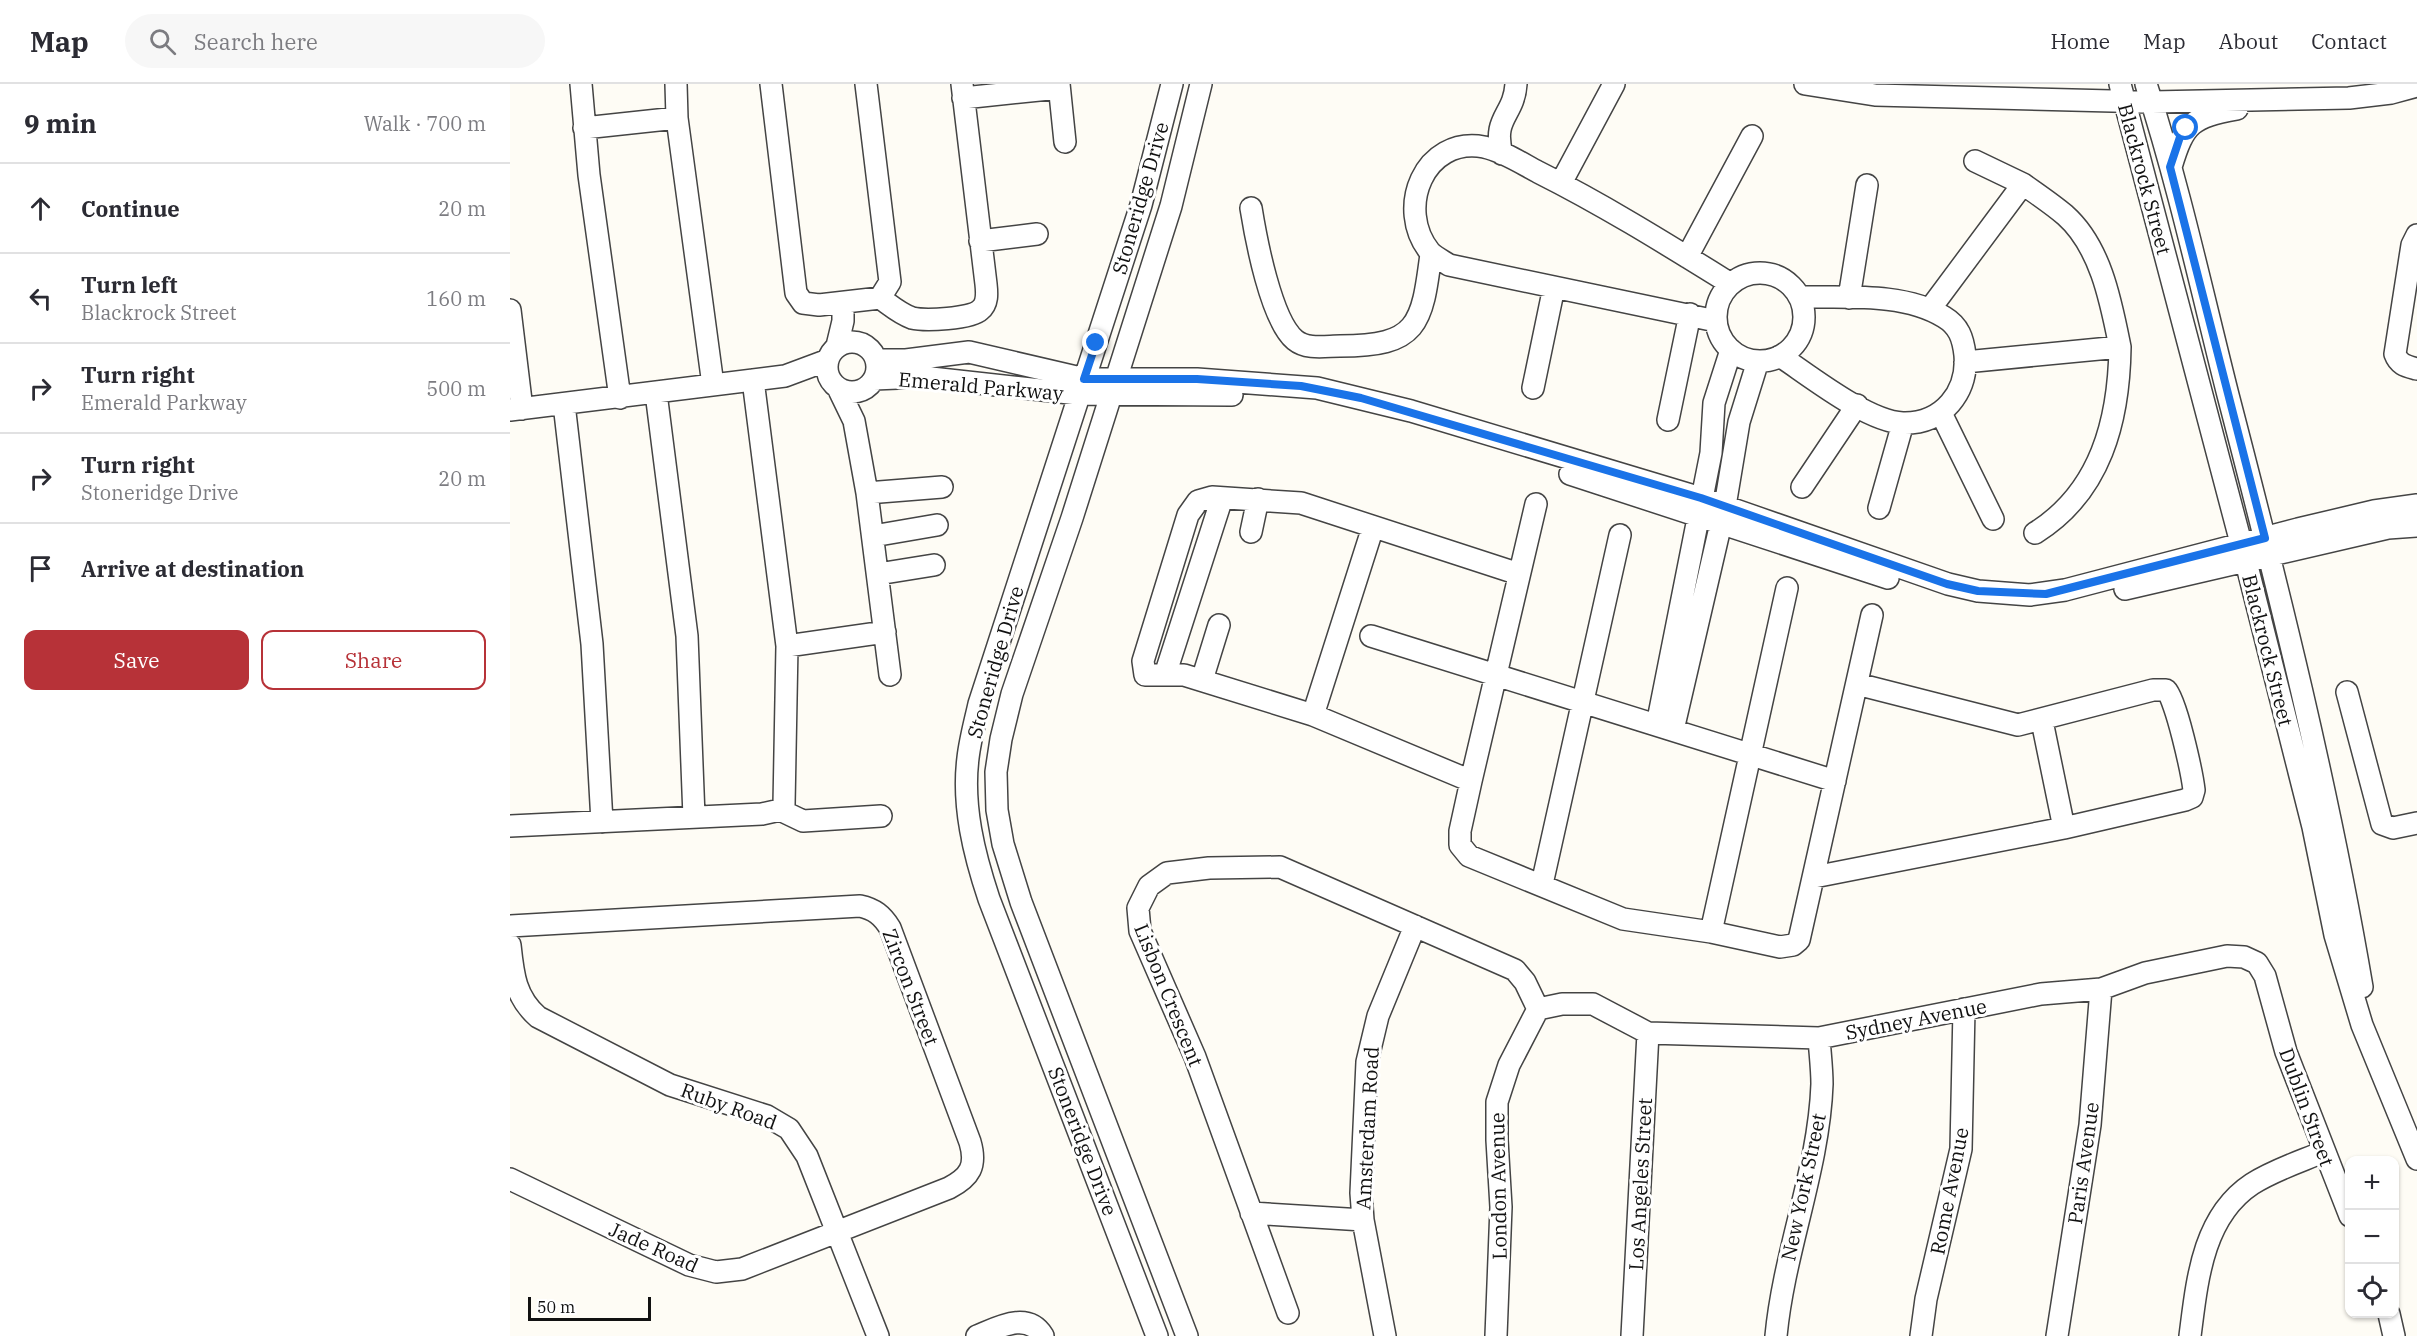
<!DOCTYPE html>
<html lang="en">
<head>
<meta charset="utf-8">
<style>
	body { margin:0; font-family:"IBM Plex Serif",serif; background:#f7f7f7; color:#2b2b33 }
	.controls { position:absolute; right:18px; bottom:18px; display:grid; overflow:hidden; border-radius:12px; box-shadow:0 2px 4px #0004 }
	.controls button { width:54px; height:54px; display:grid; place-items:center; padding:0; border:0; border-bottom:2px solid #e1e1e2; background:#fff; color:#2b2b33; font:30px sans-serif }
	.scale { position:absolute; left:18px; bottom:15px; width:123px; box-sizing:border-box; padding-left:6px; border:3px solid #111; border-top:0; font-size:16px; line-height:21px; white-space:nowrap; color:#111; -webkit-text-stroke:4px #fff; paint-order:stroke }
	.stop { position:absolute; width:18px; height:18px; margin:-14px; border:4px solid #1a73e8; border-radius:50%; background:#fff }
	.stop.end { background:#1a73e8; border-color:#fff; box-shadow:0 2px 6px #0008 }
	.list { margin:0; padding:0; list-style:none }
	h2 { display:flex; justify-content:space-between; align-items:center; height:78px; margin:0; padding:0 24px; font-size:26px }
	h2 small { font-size:20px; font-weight:400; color:#7c7c81 }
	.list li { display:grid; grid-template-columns:39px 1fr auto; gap:18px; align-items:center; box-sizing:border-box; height:90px; padding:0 24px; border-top:2px solid #e1e1e2 }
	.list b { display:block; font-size:22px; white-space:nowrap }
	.list p { margin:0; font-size:20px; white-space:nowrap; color:#7c7c81 }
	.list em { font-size:20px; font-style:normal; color:#7c7c81 }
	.actions { display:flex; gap:12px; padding:18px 24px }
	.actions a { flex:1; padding:14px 0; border:2px solid #b73238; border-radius:12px; text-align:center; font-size:21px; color:#b73238 }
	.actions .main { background:#b73238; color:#fff }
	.icon { flex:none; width:33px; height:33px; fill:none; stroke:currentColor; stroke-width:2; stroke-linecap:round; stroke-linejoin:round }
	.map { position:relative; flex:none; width:1907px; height:1252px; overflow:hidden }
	header { display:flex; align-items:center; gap:36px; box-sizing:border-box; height:84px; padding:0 30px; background:#fff; border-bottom:2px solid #e1e1e2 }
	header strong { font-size:28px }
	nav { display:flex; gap:33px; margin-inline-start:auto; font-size:21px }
	.search { width:420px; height:54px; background:#f7f7f7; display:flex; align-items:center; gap:15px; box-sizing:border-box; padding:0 21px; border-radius:33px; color:#7c7c81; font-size:22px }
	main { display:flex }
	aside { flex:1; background:#fff }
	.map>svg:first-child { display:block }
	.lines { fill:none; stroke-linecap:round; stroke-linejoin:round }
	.minor-casing { stroke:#444; stroke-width:24 }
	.minor { stroke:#fff; stroke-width:21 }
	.route { stroke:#1a73e8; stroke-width:8 }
	.labels { text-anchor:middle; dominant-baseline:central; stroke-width:6; stroke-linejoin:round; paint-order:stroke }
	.street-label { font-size:20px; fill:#111; stroke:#fff }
</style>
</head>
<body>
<header>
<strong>Map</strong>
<div class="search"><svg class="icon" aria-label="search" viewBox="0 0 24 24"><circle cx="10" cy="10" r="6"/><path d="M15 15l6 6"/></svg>Search here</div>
<nav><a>Home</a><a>Map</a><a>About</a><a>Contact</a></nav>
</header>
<main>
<aside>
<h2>9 min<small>Walk · 700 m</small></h2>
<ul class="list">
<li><svg class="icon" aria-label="ahead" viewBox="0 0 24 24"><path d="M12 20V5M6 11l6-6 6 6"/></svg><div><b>Continue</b></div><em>20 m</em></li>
<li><svg class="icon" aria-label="left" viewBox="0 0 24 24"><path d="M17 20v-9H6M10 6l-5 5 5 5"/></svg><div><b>Turn left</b><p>Blackrock Street</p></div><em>160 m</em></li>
<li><svg class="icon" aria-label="right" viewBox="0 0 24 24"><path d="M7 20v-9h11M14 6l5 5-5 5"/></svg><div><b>Turn right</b><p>Emerald Parkway</p></div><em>500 m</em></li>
<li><svg class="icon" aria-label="right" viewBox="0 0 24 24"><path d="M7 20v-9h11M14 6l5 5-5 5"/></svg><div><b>Turn right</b><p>Stoneridge Drive</p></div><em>20 m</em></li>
<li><svg class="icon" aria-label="arrive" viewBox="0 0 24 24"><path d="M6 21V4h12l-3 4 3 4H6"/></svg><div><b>Arrive at destination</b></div></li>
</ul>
<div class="actions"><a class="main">Save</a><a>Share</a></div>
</aside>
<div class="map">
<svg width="1907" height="1252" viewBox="0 0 1907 1252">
	<rect width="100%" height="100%" fill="#fefcf5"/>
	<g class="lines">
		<defs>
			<path id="minor" d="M71,0L79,91L110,314
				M166,0L167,34L203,301
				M261,0L286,209L293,219L309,221L370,214L380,198L356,0
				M549,0L555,58
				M1295,0L1365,11L1642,18L1839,14L1881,9L1907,2
				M1610,0L1736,478L1803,743L1825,851L1852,941L1907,1075
				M1636,0C1669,102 1692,208 1718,311C1769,507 1818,703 1852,903
				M453,14L549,4
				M74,44L167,34
				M992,70C982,33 1004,32 1006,0
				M1661,83C1674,39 1682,33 1727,25
				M1051,99L1104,0
				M741,124C746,155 761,236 785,256C797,266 816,262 830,262C908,262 912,241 921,170
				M1907,151L1902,161L1885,270C1889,281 1896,282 1907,285
				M470,157L527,150
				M1177,173L1242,52
				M1206 233a44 44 0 1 1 88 0a44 44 0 1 1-88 0Z
				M370,214C380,221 390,230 402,234C415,237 461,235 470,226C478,220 477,209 476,200L452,0
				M1339,214L1357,101
				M1420,225L1513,100L1465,77
				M0,226L12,325
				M1206,237L939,181C933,177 925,173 920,168C885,125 914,52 974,63C993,67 1011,79 1028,88C1094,121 1158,161 1221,200
				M317 283a25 25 0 1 1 50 0a25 25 0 1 1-50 0Z
				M327,262L333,237V219
				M1270,272C1300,292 1358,338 1393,339C1433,340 1458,308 1455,271C1453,254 1449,242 1434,233C1394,208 1335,214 1290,213
				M366,276H396L459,268L575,295H687L807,304L901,327L1191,414L1438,500L1468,507L1520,511L1555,506L1788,445L1864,427L1907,421
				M1455,278L1610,263C1601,218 1591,163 1555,131C1542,120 1527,110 1513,100
				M364,295L412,293L568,310L722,311
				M328,304L344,337L357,409L380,591
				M1023,304L1044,203
				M146,309L177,552L184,733
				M54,320L82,560L92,738
				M0,326L275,292L318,276
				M1431,329L1483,435
				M1158,336L1180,230
				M1060,390L1378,494
				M1292,403L1347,321
				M357,409L432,403
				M1026,420L961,697L950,747V761L959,772L1113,835L1201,848L1270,863L1283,861L1289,856L1362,531
				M1369,424L1393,339
				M741,448L748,415
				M1525,449C1591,408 1609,336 1610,263
				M363,452L427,441
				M368,490L424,481
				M1615,505L1878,444L1907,442
				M861,552L1325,697
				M277,562L375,548
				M655,591L712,414
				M692,596L709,541
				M1837,608L1872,740L1883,744L1907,739
				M803,631L863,443
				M1532,637L1554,744
				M1147,641L1201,369L1204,319L1221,266
				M1163,646L1215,422L1229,338L1248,277
				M961,697L803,631L674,591H635L633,577L678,431L688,417L702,413L791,419L1009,490
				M270,726L293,737L371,732
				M0,742L252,730L270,726L274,721L277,562L243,296
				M1304,793L1554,744L1675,716L1682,713L1684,706C1682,689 1666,615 1656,606H1643L1508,641L1347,600
				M1032,800L1110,451
				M0,842L350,822C364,825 372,831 380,844L460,1058C467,1082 460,1093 439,1104L232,1185L206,1188L179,1181L0,1095
				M1201,848L1277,504
				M0,861C3,890 5,913 28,933L160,1001L257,1032L279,1045L297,1072L368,1252
				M1028,925L1052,920H1083L1138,949L1309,954L1531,910L1591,905L1635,889L1717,872L1734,873L1747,879L1755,892L1776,968L1840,1132
				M741,1129L853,1136
				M778,1229L685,973L630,847L628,824L639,802L657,789L699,784L770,783L1005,886L1015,898L1028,925
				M1879,1230L1884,1252
				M467,1252C489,1243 518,1227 533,1252
				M647,1252L479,815C464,770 452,722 458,674C460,656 465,638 469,620L631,121L662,0
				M677,1252L511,818L493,760L487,726L486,688L491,655L502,610L562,434L661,122L691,0
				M875,1252L853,1136L851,1109L857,978L868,932L905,842
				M986,1252L991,1123L987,1056V1018L999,981L1028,925
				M1122,1252L1138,949
				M1266,1252C1274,1167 1309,1085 1312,1000C1312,985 1310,969 1309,954
				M1411,1252L1416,1215L1451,1065L1454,925
				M1547,1252L1580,1041L1591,905
				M1680,1252C1687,1198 1692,1133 1742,1100C1764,1086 1789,1078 1813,1068"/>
		</defs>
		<!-- minor casing -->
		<use href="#minor" class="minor-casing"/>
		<!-- minor -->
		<use href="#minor" class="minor"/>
	</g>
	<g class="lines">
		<!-- route -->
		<path class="route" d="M586,259L574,295H687L791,302L851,314L1191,414L1437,500L1468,507L1536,510L1755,454L1660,83L1670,53L1676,44"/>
	</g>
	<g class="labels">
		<!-- street labels -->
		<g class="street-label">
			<text transform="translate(1635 95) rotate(75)">Blackrock Street</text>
			<text transform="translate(630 114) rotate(-74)">Stoneridge Drive</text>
			<text transform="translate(471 302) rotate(5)">Emerald Parkway</text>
			<text transform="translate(1758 566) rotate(76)">Blackrock Street</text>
			<text transform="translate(485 578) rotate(-74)">Stoneridge Drive</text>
			<text transform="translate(401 903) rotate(69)">Zircon Street</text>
			<text transform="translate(659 911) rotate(68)">Lisbon Crescent</text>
			<text transform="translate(1406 935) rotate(-11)">Sydney Avenue</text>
			<text transform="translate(219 1022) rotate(20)">Ruby Road</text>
			<text transform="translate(1797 1023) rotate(70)">Dublin Street</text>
			<text transform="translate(857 1044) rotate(-87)">Amsterdam Road</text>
			<text transform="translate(573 1057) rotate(69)">Stoneridge Drive</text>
			<text transform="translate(1573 1079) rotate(-82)">Paris Avenue</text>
			<text transform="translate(1130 1100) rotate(-87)">Los Angeles Street</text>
			<text transform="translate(988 1102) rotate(-91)">London Avenue</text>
			<text transform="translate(1293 1103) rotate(-78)">New York Street</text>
			<text transform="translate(1439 1107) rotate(-79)">Rome Avenue</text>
			<text transform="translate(144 1163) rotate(24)">Jade Road</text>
		</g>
	</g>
</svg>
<div class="controls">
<button>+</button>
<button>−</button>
<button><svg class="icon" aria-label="locate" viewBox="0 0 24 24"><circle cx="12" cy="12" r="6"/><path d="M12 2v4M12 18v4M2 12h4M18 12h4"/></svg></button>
</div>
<div class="scale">50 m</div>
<div class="stop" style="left:1676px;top:44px"></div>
<div class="stop end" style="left:586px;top:259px"></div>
</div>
</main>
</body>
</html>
